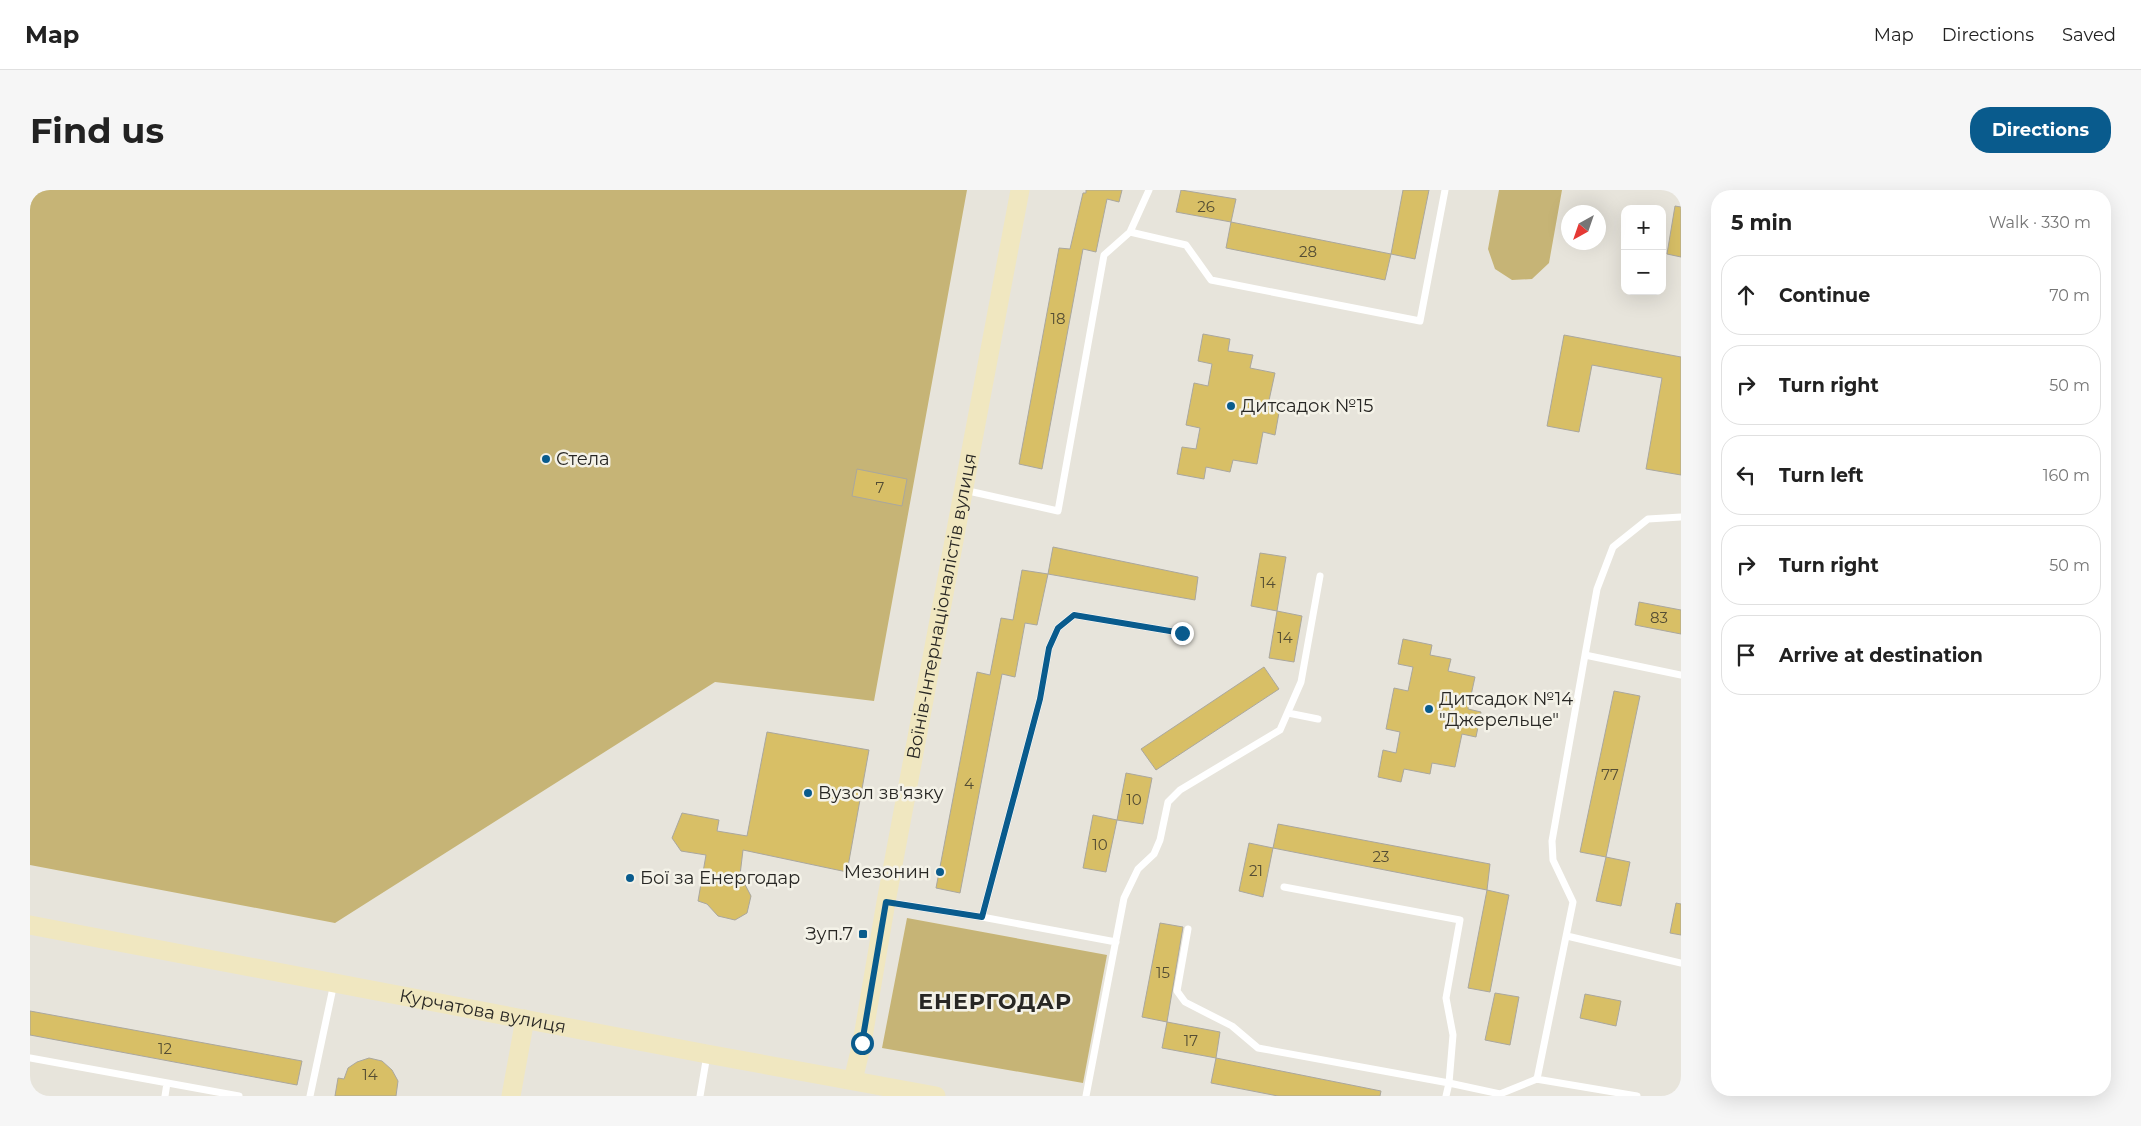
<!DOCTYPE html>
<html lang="en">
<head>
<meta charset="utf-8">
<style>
	body { margin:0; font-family:Montserrat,sans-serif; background:#f6f6f6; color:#222 }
	.controls { position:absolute; right:15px; top:15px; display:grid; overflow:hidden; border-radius:10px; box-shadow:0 5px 20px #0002 }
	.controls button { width:45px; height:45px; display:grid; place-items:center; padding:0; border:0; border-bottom:1px solid #e0e0e0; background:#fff; color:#222; font:25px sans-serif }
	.compass { position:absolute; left:1531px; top:15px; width:45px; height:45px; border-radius:50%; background:#fff; box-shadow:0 5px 20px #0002; rotate:220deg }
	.stop { position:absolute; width:15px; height:15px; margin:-11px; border:4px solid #095b8d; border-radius:50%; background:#fff }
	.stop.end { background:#095b8d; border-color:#fff; box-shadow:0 1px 5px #0008 }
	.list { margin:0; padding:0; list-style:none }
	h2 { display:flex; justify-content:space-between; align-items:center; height:65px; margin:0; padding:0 20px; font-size:21px }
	h2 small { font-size:16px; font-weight:400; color:#767676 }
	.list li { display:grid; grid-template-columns:32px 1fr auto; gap:15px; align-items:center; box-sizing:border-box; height:80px; margin:0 10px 10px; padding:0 10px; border:1px solid #e0e0e0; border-radius:20px }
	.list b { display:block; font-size:19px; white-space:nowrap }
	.list em { font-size:16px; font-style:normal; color:#767676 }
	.icon { flex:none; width:28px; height:28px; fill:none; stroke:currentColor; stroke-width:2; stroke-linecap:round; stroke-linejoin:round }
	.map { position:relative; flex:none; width:1651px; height:906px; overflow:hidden; border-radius:20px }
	header { display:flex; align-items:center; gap:30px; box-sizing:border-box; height:70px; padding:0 25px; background:#fff; border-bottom:1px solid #e0e0e0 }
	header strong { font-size:24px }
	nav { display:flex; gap:28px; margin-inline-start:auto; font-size:18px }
	.intro { display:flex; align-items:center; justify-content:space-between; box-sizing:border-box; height:120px; padding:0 30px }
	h1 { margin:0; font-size:35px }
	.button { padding:12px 22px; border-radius:20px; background:#095b8d; color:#fff; font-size:18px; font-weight:700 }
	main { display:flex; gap:30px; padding:0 30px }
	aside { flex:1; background:#fff; border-radius:20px; box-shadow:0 5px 20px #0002 }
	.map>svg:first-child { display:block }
	.green { fill:#c6b476 }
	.building { fill:#d8bf66; stroke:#aaa79e }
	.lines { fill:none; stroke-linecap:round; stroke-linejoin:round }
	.lane { stroke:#fff; stroke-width:7 }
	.secondary { stroke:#f0e7c0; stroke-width:19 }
	.route { stroke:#095b8d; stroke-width:6 }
	.poi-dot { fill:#095b8d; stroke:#f4f2e8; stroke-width:2 }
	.labels { text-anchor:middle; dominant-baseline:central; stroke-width:5; stroke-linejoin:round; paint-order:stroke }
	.number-label { font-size:15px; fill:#544d34 }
	.poi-label { font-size:18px; fill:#282724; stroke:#f4f2e8; text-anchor:start }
	.street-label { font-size:18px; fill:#282724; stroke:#f4f2e8 }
	.district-label { font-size:22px; font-weight:bold; letter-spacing:1px; fill:#282724; stroke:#f4f2e8 }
</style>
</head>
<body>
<header>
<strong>Map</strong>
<nav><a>Map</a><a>Directions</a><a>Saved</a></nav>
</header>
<div class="intro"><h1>Find us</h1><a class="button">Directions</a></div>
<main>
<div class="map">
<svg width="1651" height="906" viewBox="0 0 1651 906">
	<rect width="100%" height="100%" fill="#e7e4db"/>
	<!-- green -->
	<path class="green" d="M0,0H937L844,511L685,492L305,733L0,675Z
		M1469,0H1532L1519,73L1502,89L1482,90L1465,79L1458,59Z
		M877,728L1077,765L1053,893L852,858Z"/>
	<!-- building -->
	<path class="building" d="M1056,0H1092L1089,12L1077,9L1066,62L1053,59L1012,279L989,274L1029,58L1040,59L1053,3H1056Z
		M1151,0L1206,9L1201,32L1146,22Z
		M1373,0H1399L1385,69L1361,64Z
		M1645,16L1651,17V67L1637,64Z
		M1201,32L1361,64L1355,90L1196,58Z
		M1173,144L1200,149L1198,161L1223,165L1220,178L1245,183L1238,215L1250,217L1245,245L1233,242L1227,274L1203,270L1200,282L1176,277L1174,289L1147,284L1152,257L1166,259L1170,238L1156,235L1164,193L1178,196L1182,174L1168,171Z
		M1534,145L1651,167V285L1616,279L1632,188L1562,175L1549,242L1517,236Z
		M827,279L877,289L872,316L822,306Z
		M1023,357L1168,387L1165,410L1018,384Z
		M1230,363L1256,367L1247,421L1221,416Z
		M992,380L1018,384L1007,435L995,433L985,487L972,484L930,703L906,698L947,482L960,485L971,428L983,430Z
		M1609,412L1651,420V444L1605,435Z
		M1247,421L1272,426L1264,472L1239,468Z
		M1373,449L1402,455L1400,465L1421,469L1418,481L1445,487L1438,519L1451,522L1446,547L1432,544L1425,577L1402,573L1400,584L1374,579L1371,592L1348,587L1353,560L1366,563L1370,542L1356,539L1364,498L1378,501L1383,477L1368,474Z
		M1234,477L1249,499L1126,580L1111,559Z
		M1584,501L1610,506L1576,667L1550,662Z
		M737,542L839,560L817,682L713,660L710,685L721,706L717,723L705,730L688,726L677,714L668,711L676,665L651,661L642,648L652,623L689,630L687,641L717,646Z
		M1096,583L1122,588L1113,634L1087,630Z
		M1063,625L1087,630L1076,682L1053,678Z
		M1248,634L1460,674L1457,700L1243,658Z
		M1219,653L1243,658L1233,707L1209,701Z
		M1576,667L1600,672L1591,716L1566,711Z
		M1457,700L1479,705L1460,802L1438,798Z
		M1646,713L1651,714V745L1640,743Z
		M1130,733L1153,737L1137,832L1112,827Z
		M1465,803L1489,807L1480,855L1455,850Z
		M1555,804L1591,811L1586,836L1550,828Z
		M0,821L272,871L267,895L0,845Z
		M1137,832L1190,842L1186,868L1132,858Z
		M339,868L352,871L362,880L368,891L366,906H305L308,888L314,889L318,878L327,872Z
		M1186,868L1351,901L1350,906H1248L1181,893Z"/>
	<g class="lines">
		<!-- lane -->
		<path class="lane" d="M1100,42L1156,55L1181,90L1390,131L1415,0
			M934,300L1028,321L1074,65L1100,42L1119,0
			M1651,327L1618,329L1583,357L1567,399L1555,465L1651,485
			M1258,523L1288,529
			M857,712L952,727L1010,509L1019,458L1028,438L1044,425L1152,443
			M952,727L1086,752
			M1158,739L1147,801L1155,812L1202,836L1228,858L1419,893L1423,845L1416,808L1430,730L1254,697
			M1537,746L1651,773
			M0,868L209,906
			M1506,889L1607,906
			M135,906L137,893
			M280,906L304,793
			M670,906L677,865
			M1056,906L1094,708L1108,679L1124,664L1130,650L1138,612L1150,600L1250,540L1271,492L1290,386
			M1416,906L1419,893L1470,904L1507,889L1543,712L1523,670L1522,651L1555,465"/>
		<!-- secondary -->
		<g class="secondary">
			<path id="s1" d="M0,735L677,864L906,906"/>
			<path id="s2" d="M823,890L832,853L856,712L990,0"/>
			<path d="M481,906L495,829"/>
		</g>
	</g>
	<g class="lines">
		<!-- route -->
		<path class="route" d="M832,853L856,712L952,727L1010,509L1019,458L1028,438L1044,425L1152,443"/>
	</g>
	<!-- markers -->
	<g class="poi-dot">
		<circle cx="1201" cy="216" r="5"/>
		<circle cx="516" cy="269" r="5"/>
		<circle cx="1399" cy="519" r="5"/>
		<circle cx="778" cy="603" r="5"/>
		<circle cx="910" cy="682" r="5"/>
		<circle cx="600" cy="688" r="5"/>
		<rect x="828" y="739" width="10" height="10" rx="2.5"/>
	</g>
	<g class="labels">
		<!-- number labels -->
		<g class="number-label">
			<text x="1176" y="16">26</text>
			<text x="1278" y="61">28</text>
			<text x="1028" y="128">18</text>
			<text x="850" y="297">7</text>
			<text x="1238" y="392">14</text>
			<text x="1629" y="427">83</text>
			<text x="1255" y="447">14</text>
			<text x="1580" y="584">77</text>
			<text x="939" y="593">4</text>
			<text x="1104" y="609">10</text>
			<text x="1070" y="654">10</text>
			<text x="1351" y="666">23</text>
			<text x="1226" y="680">21</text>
			<text x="1133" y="782">15</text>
			<text x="1161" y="850">17</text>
			<text x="135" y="858">12</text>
			<text x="340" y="884">14</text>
		</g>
		<!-- poi labels -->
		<g class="poi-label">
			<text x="1211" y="216">Дитсадок №15</text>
			<text x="526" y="269">Стела</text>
			<text x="1409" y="509">Дитсадок №14<tspan x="1409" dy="21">"Джерельце"</tspan></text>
			<text x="788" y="603">Вузол зв'язку</text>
			<text x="900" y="682" text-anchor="end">Мезонин</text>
			<text x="610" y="688">Бої за Енергодар</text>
			<text x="823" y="744" text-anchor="end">Зуп.7</text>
		</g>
		<!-- street labels -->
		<g class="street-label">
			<text stroke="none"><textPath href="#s2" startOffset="482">Воїнів-Інтернаціоналістів вулиця</textPath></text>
			<text stroke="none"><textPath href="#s1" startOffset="461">Курчатова вулиця</textPath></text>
		</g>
		<!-- district labels -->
		<g class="district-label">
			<text x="965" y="811">ЕНЕРГОДАР</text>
		</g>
	</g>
</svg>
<div class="controls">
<button>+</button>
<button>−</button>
</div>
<svg class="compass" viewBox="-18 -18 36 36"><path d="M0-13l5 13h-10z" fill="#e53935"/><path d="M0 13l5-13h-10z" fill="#767676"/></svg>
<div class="stop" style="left:832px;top:853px"></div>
<div class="stop end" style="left:1152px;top:443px"></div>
</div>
<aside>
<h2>5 min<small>Walk · 330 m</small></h2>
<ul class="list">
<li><svg class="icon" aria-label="ahead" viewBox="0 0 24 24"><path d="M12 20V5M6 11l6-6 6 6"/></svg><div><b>Continue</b></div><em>70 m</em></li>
<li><svg class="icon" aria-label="right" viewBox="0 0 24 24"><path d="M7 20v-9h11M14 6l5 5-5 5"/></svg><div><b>Turn right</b></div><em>50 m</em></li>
<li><svg class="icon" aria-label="left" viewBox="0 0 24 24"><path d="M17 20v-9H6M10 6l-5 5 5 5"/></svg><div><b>Turn left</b></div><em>160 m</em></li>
<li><svg class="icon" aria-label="right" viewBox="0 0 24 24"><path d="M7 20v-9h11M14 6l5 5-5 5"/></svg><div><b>Turn right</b></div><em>50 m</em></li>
<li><svg class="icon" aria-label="arrive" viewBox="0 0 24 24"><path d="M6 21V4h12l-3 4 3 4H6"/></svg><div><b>Arrive at destination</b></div></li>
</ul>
</aside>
</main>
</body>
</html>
